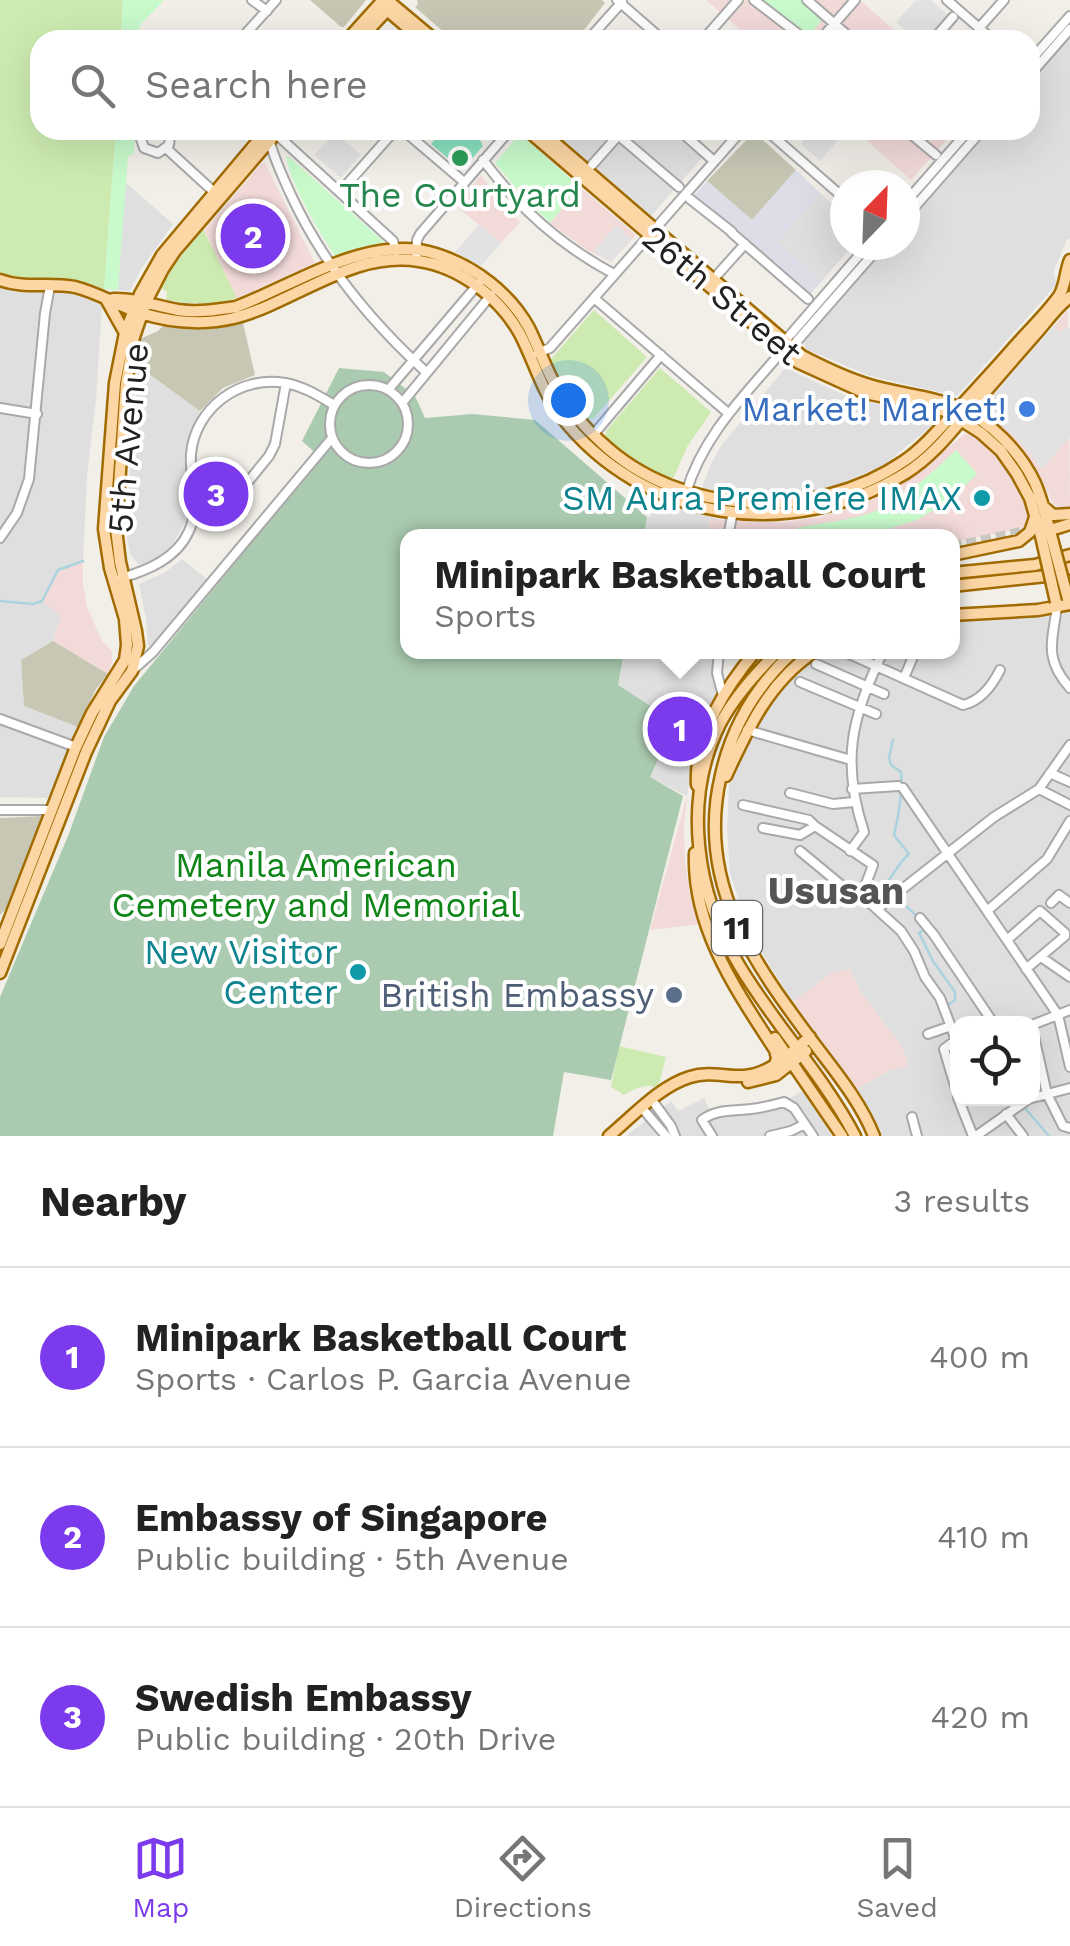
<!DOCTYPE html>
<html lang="en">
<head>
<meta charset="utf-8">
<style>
	body { margin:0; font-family:"Work Sans",sans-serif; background:#f6f6f6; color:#222 }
	.controls { position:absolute; right:30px; bottom:30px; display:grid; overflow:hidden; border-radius:20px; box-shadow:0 10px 40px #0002 }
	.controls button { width:90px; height:90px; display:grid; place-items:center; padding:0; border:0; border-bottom:2px solid #e0e0e0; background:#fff; color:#222; font:50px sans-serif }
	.compass { position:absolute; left:830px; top:170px; width:90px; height:90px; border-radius:50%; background:#fff; box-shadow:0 10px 40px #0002; rotate:23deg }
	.you { position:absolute; left:568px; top:400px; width:35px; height:35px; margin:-25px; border:8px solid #fff; border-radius:50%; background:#1a73e8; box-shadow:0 0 0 15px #1a73e833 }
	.badge { display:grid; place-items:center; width:65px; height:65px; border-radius:50%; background:#7c3aed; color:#fff; font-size:32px; font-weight:700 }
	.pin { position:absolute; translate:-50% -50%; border:5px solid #fff; box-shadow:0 2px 10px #0006 }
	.popup { position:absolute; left:400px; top:529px; width:560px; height:130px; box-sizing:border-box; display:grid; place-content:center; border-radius:20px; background:#fff; filter:drop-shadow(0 2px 8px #0005); font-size:32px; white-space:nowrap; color:#767676 }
	.popup b { font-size:38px; color:#222 }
	.popup::after { content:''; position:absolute; left:50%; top:100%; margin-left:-20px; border:20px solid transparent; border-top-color:#fff }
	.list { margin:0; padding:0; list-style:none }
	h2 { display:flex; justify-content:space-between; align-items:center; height:130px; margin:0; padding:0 40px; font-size:42px }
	h2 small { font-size:32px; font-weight:400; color:#767676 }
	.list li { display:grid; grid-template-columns:65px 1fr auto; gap:30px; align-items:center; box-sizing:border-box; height:180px; padding:0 40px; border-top:2px solid #e0e0e0 }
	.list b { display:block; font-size:38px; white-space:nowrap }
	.list p { margin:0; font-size:32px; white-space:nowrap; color:#767676 }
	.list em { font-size:32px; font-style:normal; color:#767676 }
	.icon { flex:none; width:55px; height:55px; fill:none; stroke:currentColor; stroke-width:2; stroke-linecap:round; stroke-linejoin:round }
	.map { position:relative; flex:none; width:1070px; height:1136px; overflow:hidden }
	.search { position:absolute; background:#fff; box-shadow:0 10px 40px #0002; left:30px; right:30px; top:30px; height:110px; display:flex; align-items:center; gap:25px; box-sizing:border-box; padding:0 35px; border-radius:30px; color:#767676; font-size:38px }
	.sheet { height:670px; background:#fff }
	nav { display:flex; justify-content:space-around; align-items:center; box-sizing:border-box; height:140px; border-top:2px solid #e0e0e0; background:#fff; font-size:28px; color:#767676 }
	nav a { display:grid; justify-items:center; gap:5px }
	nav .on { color:#7c3aed }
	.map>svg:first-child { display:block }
	.residential { fill:#e0dfdf; fill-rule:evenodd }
	.commercial { fill:#f2dad9 }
	.construction { fill:#c7c7b4 }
	.grass { fill:#cdebb0 }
	.cemetery { fill:#aacbaf }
	.park { fill:#c8facc }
	.pitch { fill:#88e0be }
	.parking { fill:#e2e2e2 }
	.plaza { fill:#dddde8 }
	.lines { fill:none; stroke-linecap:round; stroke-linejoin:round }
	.stream { stroke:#aad3df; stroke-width:2.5 }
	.major-tunnel { stroke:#c8c6c1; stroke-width:10; stroke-dasharray:10 5; stroke-linecap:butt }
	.minor-casing { stroke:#a9a9a9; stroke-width:12 }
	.major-casing { stroke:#a06b00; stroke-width:15 }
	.minor { stroke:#fff; stroke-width:8 }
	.major { stroke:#fcd6a4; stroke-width:10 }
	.major-bridge-casing { stroke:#a06b00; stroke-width:15; stroke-linecap:butt }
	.major-bridge { stroke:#fcd6a4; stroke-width:10 }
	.leisure-dot { fill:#2e9e5b; stroke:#fff; stroke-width:4 }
	.shop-dot { fill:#3f7fe0; stroke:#fff; stroke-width:4 }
	.culture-dot { fill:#0f9aa8; stroke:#fff; stroke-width:4 }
	.service-dot { fill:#5c6f8a; stroke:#fff; stroke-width:4 }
	.labels { text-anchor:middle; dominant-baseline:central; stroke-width:8; stroke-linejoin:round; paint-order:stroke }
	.shield { fill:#fff; stroke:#646464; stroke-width:2.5 }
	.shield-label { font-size:32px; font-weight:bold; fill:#222 }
	.leisure-label { font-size:35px; fill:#27864d; stroke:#fff }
	.street-label { font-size:35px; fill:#222; stroke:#fff }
	.shop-label { font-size:35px; fill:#366cbe; stroke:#fff; text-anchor:end }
	.culture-label { font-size:35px; fill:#0d838f; stroke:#fff; text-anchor:end }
	.park-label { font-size:35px; fill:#0c8416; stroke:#fff }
	.service-label { font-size:35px; fill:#4e5e75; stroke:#fff; text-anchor:end }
	.neighbourhood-label { font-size:38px; font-weight:bold; fill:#555; stroke:#fff }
</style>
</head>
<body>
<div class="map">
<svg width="1070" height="1136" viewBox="0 0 1070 1136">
	<rect width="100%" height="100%" fill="#f2efe9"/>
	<!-- residential -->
	<path class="residential" d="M1070,38V238L1067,240L1053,272L1057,284L957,396L870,376L806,349L804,342L889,245H905V227L990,130H1030V84Z
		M552,130H669L702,158L651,216Z
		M125,182L173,224L141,269L130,291L118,290Z
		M820,193L845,215V245H853L822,281L777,242Z
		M0,287L11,290L62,291L102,304L96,400L87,476L83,561L58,570L43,601L61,616L53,641L21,660L24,706L78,727L50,798L0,797Z
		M137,366L200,411L190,434L186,455L190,503L187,519L171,547L154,560L139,565L130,554L126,532Z
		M785,368L851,398L932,416L935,423L884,465L838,485L813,491L756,498L703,491V485L710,466L721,446Z
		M662,502L723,521L720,536H644L647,517H650L656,506Z
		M182,559L208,580L154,648L148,645L146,619L139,584L164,573Z
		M1070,612V1136H883L857,1088L891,1070L908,1066L902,1047L860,991L850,969L832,972L793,1002L771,968L747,926L730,873L727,829L729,786L742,747L790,676L826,652H952L953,620L1037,616ZM958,1024H1032V1098H958Z
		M624,652H713V672L724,682L705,723L693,763L687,796L649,777L618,685Z
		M802,1091L832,1136H626L671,1101L678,1111L704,1098L709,1109L726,1105H746L790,1098Z"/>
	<!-- commercial -->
	<path class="commercial" d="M706,0H860L905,40H752Z
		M855,130H955L911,180Z
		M262,163H265L315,263L237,298L204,230Z
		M481,175L492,190L520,222L501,243L456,206Z
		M580,187L636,235L613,260L611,262L587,250L550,223Z
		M1068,310L1070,507H1059L1053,504L1042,479L1028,458L984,412V406Z
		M966,433L985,444L1000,460L1017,484L1030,515L1031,523L1026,528L953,542L952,536H709V519L785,522L821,517L880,497L901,485Z
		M83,561V584L87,607L102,641L112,651V661L108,674L53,641L61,616L42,601L58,570Z
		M687,796L684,828L685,863L690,895L701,924L650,930Z
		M850,969L860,991L902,1047L908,1066L891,1070L857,1088L793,1002L832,972Z"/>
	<!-- construction -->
	<path class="construction" d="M310,0H366L344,27H341Z
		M417,0H602L605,3L576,40H453L415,7L418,4Z
		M754,132L796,170L752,220L707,181Z
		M243,323L255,375L223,388L200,411L135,364L140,339L158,331L163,326L199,330Z
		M53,641L108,674L96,689L78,727L24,706L21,660Z
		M42,816L6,909L0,915V818Z"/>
	<!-- grass -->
	<path class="grass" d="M0,0H123L121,40H40V130H116L104,289L70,279L12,277L0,273Z
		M203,229L237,298C214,306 190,304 166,300L167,292L161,288L175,264Z
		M594,310L647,357L593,419H588L566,390L550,360Z
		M660,368L711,412L687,447L674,477L669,479L625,453L605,438L606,431Z
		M619,1046L666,1057L658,1088C645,1083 635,1088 624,1095L611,1087Z"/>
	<!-- cemetery -->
	<path class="cemetery" d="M339,368L384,372L415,396L425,418L472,414L535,420L647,517L644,536H408V652H624L618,685L675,722L650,777L683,796L611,1080L564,1072L553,1136H0V997L68,836L104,737L134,686L321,458L302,441Z"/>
	<!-- park -->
	<path class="park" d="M123,0H164L140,25L137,40H121Z
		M757,0H803L823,19L806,39Z
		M116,130H135L134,153L128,157L118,290L104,289Z
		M520,134L580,187L550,223L530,204L495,163Z
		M286,156H288L384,242L353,249L335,256C319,231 290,184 286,156Z
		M956,450L977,474L952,499L917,520L865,536H793L791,530C818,522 848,522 875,511C905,499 932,472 956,450Z"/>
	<!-- pitch -->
	<path class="pitch" d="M444,130H475L483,146L462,170L431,144Z"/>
	<!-- parking -->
	<path class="parking" d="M916,0H931L949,16L928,40H916L896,22Z
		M813,130H847L820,161L801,144Z
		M335,132L361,155L341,178L314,155Z
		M479,225L501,243L481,266L455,252Z
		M616,225L632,239L611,262L593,252Z
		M1054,326L1060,332L1067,326L1070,329V437L1042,469L1024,446L987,410L990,407L987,403Z"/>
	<!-- plaza -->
	<path class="plaza" d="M796,170L820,193L778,242L822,281L804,301L690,200L707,181L752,220Z"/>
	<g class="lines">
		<!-- stream -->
		<path class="stream" d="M0,601L33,604L42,601L58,570L83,561
			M893,740L889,757L891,765L901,772L902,786
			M892,892L886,884C894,874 899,862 909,854L894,835C897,821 901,805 901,789
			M896,897L919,918
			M926,928L919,933L933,961L955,992V1000L947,1006
			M1011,1098L1015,1102
			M1024,1107L1049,1136"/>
		<!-- major-tunnel -->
		<path class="major-tunnel" d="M952,547L1035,529"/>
		<defs>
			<path id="minor" d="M252,0L267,11
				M617,0L663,40
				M754,0L806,40
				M807,0L853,40
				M947,0L993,40
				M979,28L1004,0
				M240,40L276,0
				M588,40L622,2
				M703,40L738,0
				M820,40L855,0
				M933,40L953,17
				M1030,61L1070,16
				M1030,75L1070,29
				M143,130L141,139L144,148L158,153L169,145L170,136L168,130
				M403,130L464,182
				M612,130L679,187
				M679,130L714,161
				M766,130L845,199
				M906,130L936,155
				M955,130L957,131
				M275,133L393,241L396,251
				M269,138C273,157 283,177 291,195C323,264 370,321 426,372
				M167,149L214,192
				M483,160C520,209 560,245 614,274
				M592,165L623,130
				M341,191L395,130
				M690,199L732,232
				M905,203L969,130
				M905,218L982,130
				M732,233L808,299
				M416,260L417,240L420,234L510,130
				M718,274L745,244
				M594,298L728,413
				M790,349L881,245
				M538,353L550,348L742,130
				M330 424a39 39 0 1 1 78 0a39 39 0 1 1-78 0Z
				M388,390L479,283
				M402,403L491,295
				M0,408L37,414
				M593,435L661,355
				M686,493C702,438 741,399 777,357L779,348L784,342L868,245
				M193,516L213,518L221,515L269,456L275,444L286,383
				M728,536L733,512
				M0,538L17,513L29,479L45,313L50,286
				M121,578C149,570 177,558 189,531C201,504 189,481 191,454C195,408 240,375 285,383C303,386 319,396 334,405
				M1057,607C1052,642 1044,659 1070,688
				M719,652L717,673L723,696
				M845,652L963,705C981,701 992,686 1000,670
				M816,664L884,694
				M134,669L153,652L332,438
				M904,678L915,652
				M800,682L876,714
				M0,719L76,747
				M747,730L851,760
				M1050,773L1070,782
				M903,788L1058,1015L1070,1067
				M852,789L898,786
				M1039,789L1070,805
				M790,793L833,804L854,802
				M743,805L809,820L815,826
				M0,810H52
				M763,828L800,835L815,826L873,865L866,884L870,903
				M800,851L846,889L870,903L901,931L914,951L925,977L940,998L956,1040
				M850,851L864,832C841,762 851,717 883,652
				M1051,903L1059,895L1070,903
				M877,909L994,817L1039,789L1070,745
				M987,911L1047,859L1070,821
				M920,918L934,935L994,1024
				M1007,940L1040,911L1065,933V936L1026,969
				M1041,957L1070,977
				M1032,1025L1070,1010
				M1032,1027L1047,1094L1063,1126L1070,1128
				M928,1034L951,1026
				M956,1040L944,1049L958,1096
				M958,1098L973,1136
				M1032,1098L1070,1088
				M652,1100L671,1126L675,1136
				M642,1108L666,1136
				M1006,1114L1023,1136
				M912,1117L917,1136
				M712,1136L702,1120C716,1109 733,1111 751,1109C762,1108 773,1105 784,1102L794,1108L813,1136
				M770,1136L791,1131L805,1124
				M976,1136L1030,1098"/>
			<path id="major" d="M381,2L392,4L435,40
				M381,2L387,10L422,40
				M347,40L383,0
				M359,40L389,8
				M527,130L799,363L865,393L924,405L948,412L981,433L1001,451L1017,474L1030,498L1041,536
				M540,130L802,356C823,367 844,377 866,384C896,394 929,395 958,407C990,421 1020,451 1035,483C1042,499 1046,518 1051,535
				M0,280C24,289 50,282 75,287C95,292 112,302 130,309C163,322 200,326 234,318C296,302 352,250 419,261C460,267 500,298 520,334C534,361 541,389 560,415C643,523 792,543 906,473C932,457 951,432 970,410C991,385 1013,360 1034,336C1046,323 1056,307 1070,297
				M106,299L125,333
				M113,299C135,298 156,306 178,310C197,313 216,310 236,307C296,284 370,233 436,254C474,266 510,293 529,328C539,348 546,370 558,390C569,409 584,427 601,442C680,517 815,522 904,461C925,447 940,427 958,409C977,388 996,368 1014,347C1029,330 1046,314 1059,296C1066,285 1065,271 1070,260
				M1044,507L1053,515L1070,514
				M1049,528L1054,529L1070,524
				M952,555L1019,541L1030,532L1035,517
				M952,573L1035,565L1070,555
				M952,586L1046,576L1070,568
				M952,615L1038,610L1070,604
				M777,652C756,673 734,697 720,724C682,801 696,893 739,965C774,1024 823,1075 855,1136
				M793,652C756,686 732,725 721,775C695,884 754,963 816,1046C838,1075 861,1103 874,1136
				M726,776C748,728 769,682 814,652
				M697,785C694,736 725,688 755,652
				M695,853C692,927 736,990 775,1050L777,1058L775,1065
				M0,944L76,747L92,713L125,660L127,645L125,619L110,568L104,529L115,383L125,333L140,294L162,255L267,130
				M0,973L86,752L110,701L132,671L138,646L136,631L120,562L116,529L126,384L134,337L146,302L163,269L175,251L279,130
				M775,1038L842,1136
				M748,1082L776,1075L806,1051
				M609,1136C633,1116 660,1086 690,1077C709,1071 726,1077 744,1076C771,1074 790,1053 810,1037"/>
		</defs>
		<!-- minor casing -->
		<use href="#minor" class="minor-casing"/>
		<!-- major casing -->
		<use href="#major" class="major-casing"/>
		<!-- minor -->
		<use href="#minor" class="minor"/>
		<!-- major -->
		<use href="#major" class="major"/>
		<defs>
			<path id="major-bridge" d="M1051,535L1068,599
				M1041,536L1056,602"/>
		</defs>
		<!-- major-bridge casing -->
		<use href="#major-bridge" class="major-bridge-casing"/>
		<!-- major-bridge -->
		<use href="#major-bridge" class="major-bridge"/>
	</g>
	<!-- markers -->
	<circle class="leisure-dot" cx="460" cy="158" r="10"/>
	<circle class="shop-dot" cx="1027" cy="409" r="10"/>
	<g class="culture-dot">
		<circle cx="982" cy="498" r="10"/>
		<circle cx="358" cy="972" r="10"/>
	</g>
	<circle class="service-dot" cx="674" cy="995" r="10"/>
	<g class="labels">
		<!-- shield labels -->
		<rect class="shield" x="712" y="901" width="50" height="54" rx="8"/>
		<g class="shield-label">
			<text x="737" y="928">11</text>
		</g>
		<!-- leisure labels -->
		<g class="leisure-label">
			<text x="460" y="195">The Courtyard</text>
		</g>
		<!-- street labels -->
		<g class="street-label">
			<text transform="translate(722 295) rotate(40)">26th Street</text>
			<text transform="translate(128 438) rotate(-85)">5th Avenue</text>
		</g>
		<!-- shop labels -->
		<g class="shop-label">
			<text x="1007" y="409">Market! Market!</text>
		</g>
		<!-- culture labels -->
		<g class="culture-label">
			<text x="962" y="498">SM Aura Premiere IMAX</text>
			<text x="338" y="952">New Visitor<tspan x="338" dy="40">Center</tspan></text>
		</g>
		<!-- park labels -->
		<g class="park-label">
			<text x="316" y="865">Manila American<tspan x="316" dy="40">Cemetery and Memorial</tspan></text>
		</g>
		<!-- service labels -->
		<g class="service-label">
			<text x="654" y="995">British Embassy</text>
		</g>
		<!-- neighbourhood labels -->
		<g class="neighbourhood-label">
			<text x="836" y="891">Ususan</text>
		</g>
	</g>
</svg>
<div class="controls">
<button><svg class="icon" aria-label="locate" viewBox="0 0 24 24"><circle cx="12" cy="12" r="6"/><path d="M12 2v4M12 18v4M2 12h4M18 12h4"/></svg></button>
</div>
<svg class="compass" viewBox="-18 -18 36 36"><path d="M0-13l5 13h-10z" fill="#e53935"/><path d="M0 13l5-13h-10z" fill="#767676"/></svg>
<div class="you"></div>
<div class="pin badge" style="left:680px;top:729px">1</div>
<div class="popup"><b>Minipark Basketball Court</b>Sports</div>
<div class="pin badge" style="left:253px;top:236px">2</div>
<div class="pin badge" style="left:216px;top:494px">3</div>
<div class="search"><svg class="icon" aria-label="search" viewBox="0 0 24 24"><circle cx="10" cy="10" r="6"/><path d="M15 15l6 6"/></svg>Search here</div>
</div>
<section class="sheet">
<h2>Nearby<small>3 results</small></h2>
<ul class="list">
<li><span class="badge">1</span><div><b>Minipark Basketball Court</b><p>Sports · Carlos P. Garcia Avenue</p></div><em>400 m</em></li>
<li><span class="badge">2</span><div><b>Embassy of Singapore</b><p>Public building · 5th Avenue</p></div><em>410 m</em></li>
<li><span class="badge">3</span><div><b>Swedish Embassy</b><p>Public building · 20th Drive</p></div><em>420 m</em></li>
</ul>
</section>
<nav>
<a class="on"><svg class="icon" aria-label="map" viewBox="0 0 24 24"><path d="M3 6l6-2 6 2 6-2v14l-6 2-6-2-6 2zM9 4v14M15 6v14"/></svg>Map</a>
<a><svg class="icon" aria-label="directions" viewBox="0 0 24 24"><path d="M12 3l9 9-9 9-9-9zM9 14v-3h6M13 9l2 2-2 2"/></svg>Directions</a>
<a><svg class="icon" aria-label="saved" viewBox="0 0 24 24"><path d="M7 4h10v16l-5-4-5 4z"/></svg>Saved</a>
</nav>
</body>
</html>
